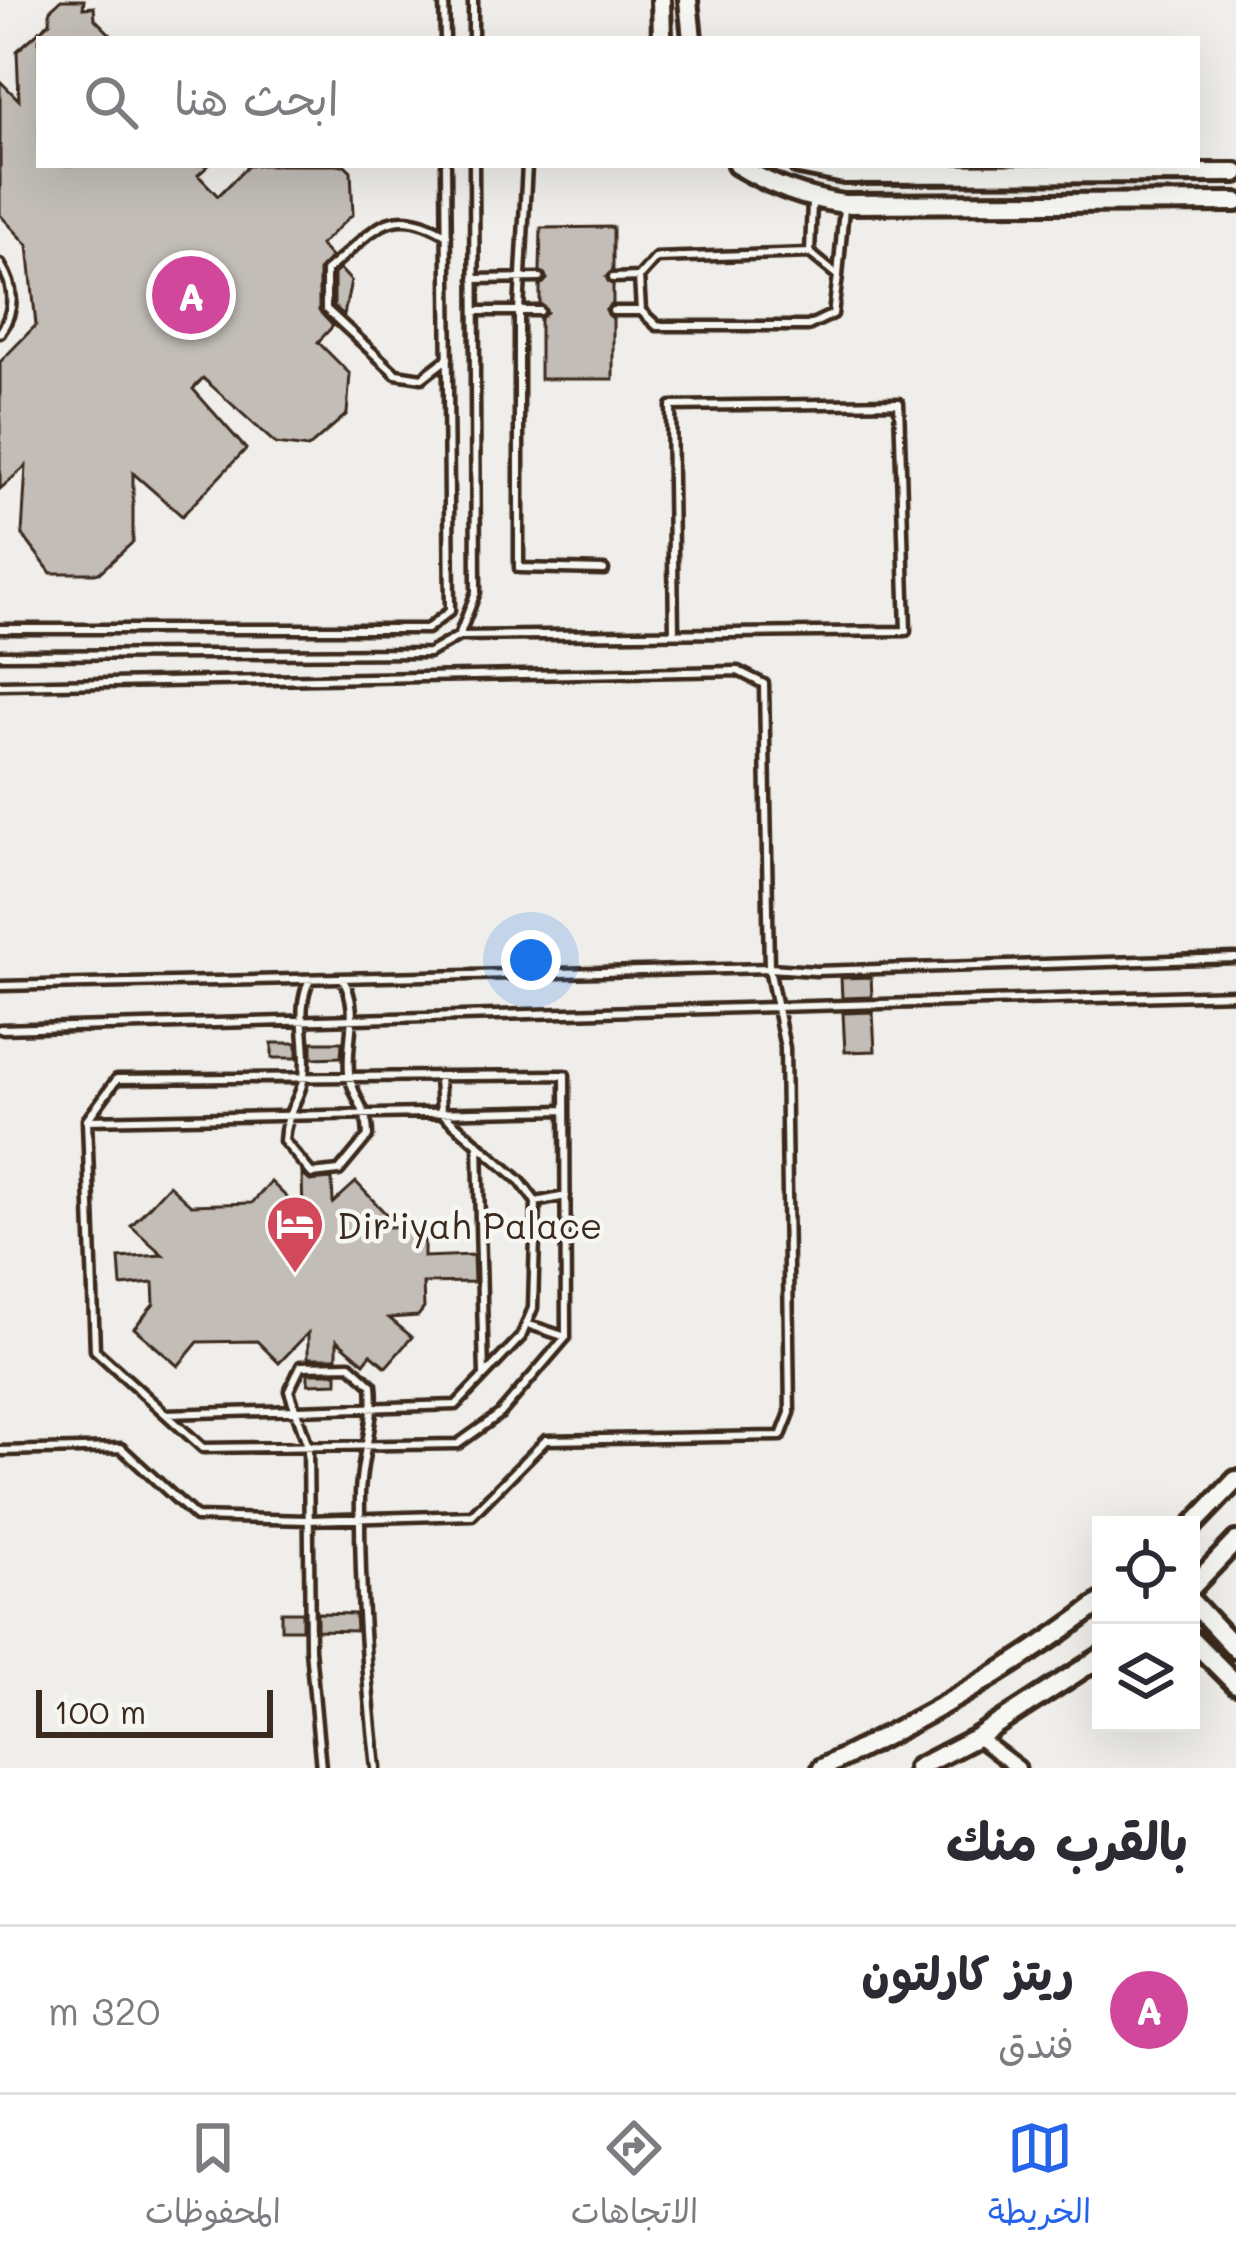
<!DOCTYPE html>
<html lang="ar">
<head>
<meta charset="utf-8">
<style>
	body { margin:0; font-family:Mali,"Playpen Sans Arabic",sans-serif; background:#f7f7f7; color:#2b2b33; direction:rtl }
	.controls { position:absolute; right:36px; bottom:36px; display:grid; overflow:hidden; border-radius:0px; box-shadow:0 12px 48px #0002 }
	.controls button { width:108px; height:108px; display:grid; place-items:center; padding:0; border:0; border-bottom:3px solid #e1e1e2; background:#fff; color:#2b2b33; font:60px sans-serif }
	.scale { position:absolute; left:36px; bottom:30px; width:237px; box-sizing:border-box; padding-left:12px; border:6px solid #3b2a1e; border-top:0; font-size:33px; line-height:42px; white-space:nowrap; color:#3b2a1e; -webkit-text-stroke:9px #f6f6f2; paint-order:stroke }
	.you { position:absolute; left:531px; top:960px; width:42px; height:42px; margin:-30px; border:9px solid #fff; border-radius:50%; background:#1a73e8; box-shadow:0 0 0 18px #1a73e833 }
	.badge { display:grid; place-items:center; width:78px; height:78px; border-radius:50%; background:#2563eb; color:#fff; font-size:39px; font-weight:700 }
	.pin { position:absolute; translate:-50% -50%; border:6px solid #fff; box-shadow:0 3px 12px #0006 }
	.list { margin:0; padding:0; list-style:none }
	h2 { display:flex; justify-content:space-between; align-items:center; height:156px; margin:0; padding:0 48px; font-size:51px }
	h2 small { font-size:39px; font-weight:400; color:#7c7c81 }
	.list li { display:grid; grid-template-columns:78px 1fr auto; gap:36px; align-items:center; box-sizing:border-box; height:168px; padding:0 48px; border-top:3px solid #e1e1e2 }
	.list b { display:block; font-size:45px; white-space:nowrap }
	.list p { margin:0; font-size:39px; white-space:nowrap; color:#7c7c81 }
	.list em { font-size:39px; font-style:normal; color:#7c7c81 }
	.icon { flex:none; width:66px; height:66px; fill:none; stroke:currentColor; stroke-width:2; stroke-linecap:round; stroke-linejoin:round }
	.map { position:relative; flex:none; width:1236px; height:1768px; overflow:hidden; direction:ltr }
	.search { position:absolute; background:#fff; box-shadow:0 12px 48px #0002; left:36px; right:36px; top:36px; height:132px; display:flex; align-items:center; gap:30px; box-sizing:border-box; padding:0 42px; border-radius:0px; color:#7c7c81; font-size:45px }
	.sheet { height:324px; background:#fff }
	nav { display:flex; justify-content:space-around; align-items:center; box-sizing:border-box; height:168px; border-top:3px solid #e1e1e2; background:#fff; font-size:33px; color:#7c7c81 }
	nav a { display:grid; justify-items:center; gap:6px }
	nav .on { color:#2563eb }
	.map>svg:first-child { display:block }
	.building { fill:#c2bdb7; stroke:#3b2a1e; stroke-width:3 }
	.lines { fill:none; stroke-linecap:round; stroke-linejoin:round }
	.service-casing { stroke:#3b2a1e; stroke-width:15 }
	.minor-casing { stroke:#3b2a1e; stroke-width:21 }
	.tertiary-casing { stroke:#3b2a1e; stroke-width:26 }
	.service { stroke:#f6f6f2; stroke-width:6 }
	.minor { stroke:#f6f6f2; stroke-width:12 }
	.tertiary { stroke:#f6f6f2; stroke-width:16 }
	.labels { text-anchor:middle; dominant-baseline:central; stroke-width:9; stroke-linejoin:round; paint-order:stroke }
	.poi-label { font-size:36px; fill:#3b2a1e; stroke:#f6f6f2; text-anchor:start }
</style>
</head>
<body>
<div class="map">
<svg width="1236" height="1768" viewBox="0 0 1236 1768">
	<rect width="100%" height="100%" fill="#efeeea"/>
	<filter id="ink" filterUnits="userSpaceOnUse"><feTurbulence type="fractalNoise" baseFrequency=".00833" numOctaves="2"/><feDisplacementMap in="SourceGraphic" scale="24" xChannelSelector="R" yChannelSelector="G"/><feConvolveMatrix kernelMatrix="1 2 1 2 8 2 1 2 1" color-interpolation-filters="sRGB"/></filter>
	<g filter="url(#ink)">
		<!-- building -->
		<path class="building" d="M61,0H84L83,8L94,7L95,19L115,39H39V165H209L198,175L218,196L249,165H345L351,171L353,214L320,245L331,257L319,271V311L333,326L318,342L350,374L347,414L308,448L276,444L203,378L193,389L246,449L182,516L133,473V542L99,573H51L22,534L26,466L0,489V362L36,325L28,245L0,215V81L19,100L17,51L50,22V10Z
			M613,227V270L606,277L613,285V304L606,310L613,319V379H540V318L547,312L540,304V285L547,279L540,271L541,228Z
			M340,269L351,281L344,315L334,306V274Z
			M871,977L872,997L842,998L841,978Z
			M873,1012L875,1051L845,1052L843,1013Z
			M312,1042H342L341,1057L312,1058Z
			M272,1043H297V1058H272Z
			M302,1174L310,1181L332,1179L333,1203L356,1182L386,1214L387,1227L409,1226L424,1238V1257L473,1255L474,1282L423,1283L424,1308L418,1316L389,1318L412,1337L386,1367L371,1354L364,1363L337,1340V1358H308V1333L279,1363L257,1341L198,1342L178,1366L134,1328L154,1304L153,1283L121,1286L119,1258L163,1255L131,1226L169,1185L191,1205L252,1203L271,1182L303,1213Z
			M308,1373H337V1383L308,1384Z
			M281,1612H302V1629H281Z
			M317,1613L355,1614L356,1631L317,1630Z"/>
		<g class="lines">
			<defs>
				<path id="service" d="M444,0L445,39
					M473,0V39
					M527,165L519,311V568L604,570
					M447,235C387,199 373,234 326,271V309L396,374L422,378L448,358
					M810,253L838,276L833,314L808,326H657L641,311L639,277L656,258Z
					M810,253L812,203
					M0,264C15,287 16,310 0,333
					M838,276L844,208
					M613,278L639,277
					M474,279L540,278
					M475,311H540
					M613,311H640
					M0,629H427L450,611L446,165
					M459,636L906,631L899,403L671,406L674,633
					M0,655L429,653L459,636L476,592L474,165
					M0,685L738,671L764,684L769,968L785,1048L790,1413L781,1436L546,1440L472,1515L308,1520L196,1517L121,1448L0,1451
					M310,979C294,1011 309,1042 304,1076C301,1099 285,1112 284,1141L312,1174L339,1171L368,1136C368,1107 351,1095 349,1073C346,1038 361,1009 342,978
					M0,986L769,968L816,971L1236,958
					M0,1029L1236,994
					M565,1075L566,1337L500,1414L458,1444L203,1448L95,1350L87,1120L117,1079Z
					M87,1120L565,1110
					M478,1145L484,1375
					M536,1202L566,1196
					M527,1324L566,1337
					M166,1414L456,1405L521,1337L533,1308L536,1202L520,1181L441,1112L439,1077
					M321,1768L310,1649L308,1446L289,1391L301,1366L350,1365L372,1385C376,1422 360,1458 360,1496C359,1588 366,1677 376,1768"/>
				<path id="minor" d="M977,1737L1018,1768"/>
				<path id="tertiary" d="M661,0L662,39
					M688,0L692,39
					M737,165C772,186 804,198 844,204L1236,202
					M799,165L844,174L1236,173
					M1191,1527L1236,1480
					M1191,1588L1236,1541
					M1191,1601L1236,1649
					M1191,1639L1236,1684
					M822,1768C920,1720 1014,1669 1101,1602
					M917,1768L977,1737L1101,1657"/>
			</defs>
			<!-- service casing -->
			<use href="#service" class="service-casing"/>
			<!-- minor casing -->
			<use href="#minor" class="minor-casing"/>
			<!-- tertiary casing -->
			<use href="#tertiary" class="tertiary-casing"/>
			<!-- service -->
			<use href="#service" class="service"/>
			<!-- minor -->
			<use href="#minor" class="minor"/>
			<!-- tertiary -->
			<use href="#tertiary" class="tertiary"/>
		</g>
	</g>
	<!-- icons -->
	<defs>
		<symbol id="hotel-pin" viewBox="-11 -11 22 30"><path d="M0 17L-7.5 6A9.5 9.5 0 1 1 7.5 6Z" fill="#d1495b" stroke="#f6f6f2"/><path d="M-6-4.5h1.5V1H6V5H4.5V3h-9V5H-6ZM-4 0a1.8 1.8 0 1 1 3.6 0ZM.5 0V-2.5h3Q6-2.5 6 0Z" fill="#fff"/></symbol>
	</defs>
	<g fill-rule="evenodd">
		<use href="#hotel-pin" x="262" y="1191" width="66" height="90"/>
	</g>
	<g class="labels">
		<!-- poi labels -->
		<g class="poi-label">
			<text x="337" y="1224">Dir'iyah Palace</text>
		</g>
	</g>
</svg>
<div class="controls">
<button><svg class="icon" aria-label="locate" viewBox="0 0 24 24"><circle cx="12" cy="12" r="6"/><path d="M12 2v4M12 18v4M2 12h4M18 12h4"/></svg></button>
<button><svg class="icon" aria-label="layers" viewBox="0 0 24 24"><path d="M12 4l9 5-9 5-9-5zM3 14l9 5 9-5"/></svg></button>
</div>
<div class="scale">100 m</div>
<div class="you"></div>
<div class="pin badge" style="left:191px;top:295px;background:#d1479c">A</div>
<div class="search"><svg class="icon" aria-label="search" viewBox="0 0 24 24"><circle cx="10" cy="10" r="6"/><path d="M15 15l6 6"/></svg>ابحث هنا</div>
</div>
<section class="sheet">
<h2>بالقرب منك<small></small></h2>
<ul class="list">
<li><span class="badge" style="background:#d1479c">A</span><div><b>ريتز كارلتون</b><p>فندق</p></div><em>320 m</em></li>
</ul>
</section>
<nav>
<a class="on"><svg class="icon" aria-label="map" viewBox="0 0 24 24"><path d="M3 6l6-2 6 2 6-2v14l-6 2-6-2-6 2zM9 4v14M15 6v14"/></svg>الخريطة</a>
<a><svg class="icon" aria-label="directions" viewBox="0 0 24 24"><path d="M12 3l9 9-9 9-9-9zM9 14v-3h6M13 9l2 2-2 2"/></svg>الاتجاهات</a>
<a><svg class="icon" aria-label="saved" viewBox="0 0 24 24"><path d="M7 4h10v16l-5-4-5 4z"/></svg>المحفوظات</a>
</nav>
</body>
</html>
